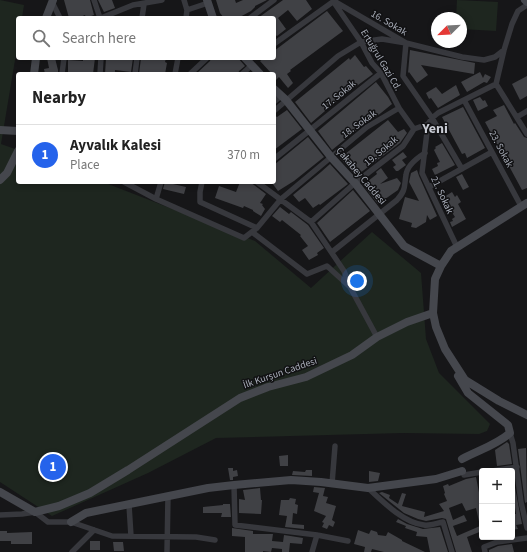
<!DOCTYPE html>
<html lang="en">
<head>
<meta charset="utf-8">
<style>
	body { margin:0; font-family:"Source Sans 3",sans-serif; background:#f2f2f2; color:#222 }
	.controls { position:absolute; right:12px; bottom:12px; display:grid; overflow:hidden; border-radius:4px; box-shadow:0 2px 6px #0003 }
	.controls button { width:36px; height:36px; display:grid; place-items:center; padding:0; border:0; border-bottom:1px solid #e0e0e0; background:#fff; color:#222; font:20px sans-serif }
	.compass { position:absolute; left:431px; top:12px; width:36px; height:36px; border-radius:50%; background:#fff; box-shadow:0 2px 6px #0003; rotate:246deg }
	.you { position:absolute; left:357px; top:281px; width:14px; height:14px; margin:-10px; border:3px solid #fff; border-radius:50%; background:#1a73e8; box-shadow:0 0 0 6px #1a73e833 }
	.badge { display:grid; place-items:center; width:26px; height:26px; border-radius:50%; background:#2563eb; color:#fff; font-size:13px; font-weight:700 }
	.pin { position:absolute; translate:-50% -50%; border:2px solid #fff; box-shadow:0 1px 4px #0006 }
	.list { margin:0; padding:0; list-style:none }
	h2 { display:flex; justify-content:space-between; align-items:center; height:52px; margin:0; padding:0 16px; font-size:17px }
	h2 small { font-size:13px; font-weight:400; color:#767676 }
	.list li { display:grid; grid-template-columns:26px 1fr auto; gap:12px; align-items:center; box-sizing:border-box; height:60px; padding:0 16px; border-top:1px solid #e0e0e0 }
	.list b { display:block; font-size:15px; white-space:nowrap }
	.list p { margin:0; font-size:13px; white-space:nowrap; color:#767676 }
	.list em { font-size:13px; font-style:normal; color:#767676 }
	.icon { flex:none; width:22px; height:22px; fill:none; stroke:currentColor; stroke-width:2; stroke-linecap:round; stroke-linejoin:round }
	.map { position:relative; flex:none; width:527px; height:552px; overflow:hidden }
	.search { position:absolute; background:#fff; box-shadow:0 2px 6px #0003; left:16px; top:16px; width:260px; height:44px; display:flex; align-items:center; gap:10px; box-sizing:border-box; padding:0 14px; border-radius:4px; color:#767676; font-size:15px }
	.panel { position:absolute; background:#fff; box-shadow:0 2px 6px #0003; left:16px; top:72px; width:260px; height:112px; border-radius:4px }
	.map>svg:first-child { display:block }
	.green { fill:#1e261f }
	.building { fill:#404145; fill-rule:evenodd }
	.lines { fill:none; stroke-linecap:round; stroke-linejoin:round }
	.street { stroke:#37383d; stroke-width:5.5 }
	.secondary { stroke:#45474d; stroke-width:8 }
	.labels { text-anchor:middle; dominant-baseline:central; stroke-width:3; stroke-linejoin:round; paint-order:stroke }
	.street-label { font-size:10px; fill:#a8adb8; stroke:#111113 }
	.district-label { font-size:14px; font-weight:bold; fill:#c9ccd4; stroke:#111113 }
</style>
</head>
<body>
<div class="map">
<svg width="527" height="552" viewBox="0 0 527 552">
	<rect width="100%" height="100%" fill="#161618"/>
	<!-- green -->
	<path class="green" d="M0,0L24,5L22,18H18V42L1,144L18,150V182H103L255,241L311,288L372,232L421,273L426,339L439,373L490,424L487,431L479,434L403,433L216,438L148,473L52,516L0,482Z
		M457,0L498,2L496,31L461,29V18H456Z"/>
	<!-- building -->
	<path class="building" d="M64,0H90L94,15L86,18L85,15L78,18H69Z
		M98,0H112L115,8L104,12Z
		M216,0H235L236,3L243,0H267L255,6V7L251,11L238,18H224L220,13Z
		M283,0H306L312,9L297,21L288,10L278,18L286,29L277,36L274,34V18H258Z
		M327,11L343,31L290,70L291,71L287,74L293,83L288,88L279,77L276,80L274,77V74H272L260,61L264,58H274V51Z
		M410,50L475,63L474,74L421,65L428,75L417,83L409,72L408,73Z
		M355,55L364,67L366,66L373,74L339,99L311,123L295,102L349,58L350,60Z
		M47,58H55L58,70V74H45L44,69L49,68Z
		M83,58H95L93,74H68V60L83,61Z
		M106,58H133L131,72L115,70V74H105Z
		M141,58H166L165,62L167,63L165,74H139Z
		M211,58H229L232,60L235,58H238L245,66L239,71L238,74H196L210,61Z
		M480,72L483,78L485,74L491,77L487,83L484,82L467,92L461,82Z
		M527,76V96L520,100L512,84Z
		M376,82L388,97L392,104L376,117L364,124L332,150L318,131Z
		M456,85L460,95L438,108L431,98L429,99L426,93L436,87L442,94Z
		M480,97L483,101L485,100L488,106L478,111L473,100Z
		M504,105L514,124L515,123L524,137L527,138V188L522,190L485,122L497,116L493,110Z
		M463,107L485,148L467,158L465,153L462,154L442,117Z
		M287,110L302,129L274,150V115L277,117Z
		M388,120L398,132L404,129L407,133L400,143L356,176L340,158Z
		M308,137L324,157L294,181L278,191L272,183L274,182V165Z
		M442,143L455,165L435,175L432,169L438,166L437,163L440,162L434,150L436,148L435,147Z
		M403,152L407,157L402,160L406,165L398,171H396L393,167L396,165L392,160Z
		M330,164L348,184L320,205L319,204L313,208L305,198L299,202L293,195L321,172Z
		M381,168L388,178L380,184L397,178L401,183L398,190L378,204L363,185L377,174L376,172Z
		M417,170L419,176L437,216L430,220L427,215L426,222L416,228L411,227L412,223L399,219L405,197L419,201L409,182L411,173Z
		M462,174L469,187L463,190L456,177Z
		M165,182H174L173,184L186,187L184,194L163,189Z
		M240,182H250L266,194L260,203L263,204L262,205L265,209L261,216L253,211V210L244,206L243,208L215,198L219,186L236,192Z
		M353,190L370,211L330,242L317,223Z
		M452,192L455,197L457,195L461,202L458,204L466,219L452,227L450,222L453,221L452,219L455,217L445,202L446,201L444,197Z
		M280,207L289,214L291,212L308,225L324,248L317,253L318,255L309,260L302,250L308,246L300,236L301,235L282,220L280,222L272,216Z
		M507,442L509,444L512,464L497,466L495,450Z
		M526,448L527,502L525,503L518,449Z
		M288,455V466H280L279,456Z
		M228,468H233V471L237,470L238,476L233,477V480H230Z
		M306,470H312V476L292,475L293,471L305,472Z
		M369,471L380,473L378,481L369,482Z
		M512,472L522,524L516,525L518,529L512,530V514H516L514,501L512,502Z
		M476,477L482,508V531L467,537L472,552H456L446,519L442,518L426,521L418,519L404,513L379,493L382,492L390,495L389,498L398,504L402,493L406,494L402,506L425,512L424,517L444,511L439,504L447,501L444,494L445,493L443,486L448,484L449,486L466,479ZM462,503L466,511L476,508L480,526L457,536L453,526L467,521L464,515L453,520L449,508Z
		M314,487L325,488L323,496L328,497L326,503L336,506L332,520L335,522L333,527L329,525L327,529L322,527L324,523L322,522L326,516L314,511L319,493L313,492Z
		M260,488L261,500H262L261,514L239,513V499L245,500L243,490Z
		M290,498L296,499L295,504L298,505L297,514L293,513L292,524L304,525V529L285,527L287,516L279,515L281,500H289Z
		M223,504H230L231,517H221L222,513H203V507L223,505Z
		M398,519L407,524L423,529L440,527L448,552H430L427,537L416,536L417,532L405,528L406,526L396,522Z
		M232,528L253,531V534H273L272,541L283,542L284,535L303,538L302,544L290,543L289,552H282V549L272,548L271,552L263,551V552H245V537L232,536Z
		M358,530L369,534L371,530L377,532L378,535L386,536L388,532L402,540V541L425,552H384L372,549L371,552H364L365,547L354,544Z
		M0,531H7V533L32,532V544H11V541H0Z
		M90,541H100V550H90Z
		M113,542H123L124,551H114Z
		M512,544L514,552H489V550L498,546Z"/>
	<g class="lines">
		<!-- street -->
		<path class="street" d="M94,0L100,18
			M184,0L187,10L186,18
			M52,2L60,18
			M335,4L361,42L372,63L381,73L399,108L414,129
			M187,10L208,3
			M101,18L133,5L162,0
			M142,18L144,4
			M250,18L274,0
			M274,44L334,1L406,43L462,57L484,60L495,57L504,50L512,24L518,11L527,5
			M504,50L496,84L527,134
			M62,74L64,58
			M100,74L101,58
			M135,74L137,58
			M175,74L178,58
			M190,74L207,58
			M242,74L252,65
			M464,100L521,206
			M274,102L281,96
			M274,111L338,56L361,42L382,39L406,43L403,76L432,118L462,169
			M517,117L527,111
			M428,124L422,173L457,247
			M414,129L428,124L432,118L438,113L496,84
			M274,159L381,73
			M124,182L156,199L244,238L257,228L281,199L367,127L399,108
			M202,182L200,192V202L257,228
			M257,182L311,222L344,271L350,287L377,337
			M429,187L492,152
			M156,199L161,182
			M311,222L355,183L403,146L414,129
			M252,232L307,274L327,266L349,286
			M332,252L397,200C406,190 404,187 406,175C407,166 417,158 425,153
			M510,433L513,443L521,502L527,528
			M492,471L517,467
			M464,475L482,472
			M332,484L335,446
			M234,485L235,525L317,535L348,541
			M368,488C383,502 404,523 424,525C430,526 437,523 443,522L452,552
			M129,505L131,536
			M0,515L22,514L35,512L48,522H71L112,536L196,537L215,540
			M72,552L94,530
			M167,552L168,496
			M312,552L317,535
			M485,552L484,547L497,542L527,538"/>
		<!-- secondary -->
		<path class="secondary" d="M207,0L213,18
			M525,0L527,2
			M46,18L53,0
			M245,58L260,74
			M34,74L36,58
			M274,89L286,100L331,157L355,183L404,246L441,266
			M0,130L18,131
			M0,180L7,173L18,151
			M527,203L451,251L441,266L435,279L433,313L436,327L445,349L465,380L499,401L527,415
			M458,376L468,393L508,425L510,433C496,445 479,450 462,459
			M0,492L35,512L59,506L90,493L128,470L240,398L268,387L306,377L352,355L377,337L407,322L433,313
			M71,522L86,513L208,488L234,485L291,480L321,482L368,488L436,479L462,471"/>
	</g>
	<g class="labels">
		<!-- street labels -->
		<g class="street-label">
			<text transform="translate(389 23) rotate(30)">16. Sokak</text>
			<text transform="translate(381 60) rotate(59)">Ertuğrul Gazi Cd.</text>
			<text transform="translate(339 95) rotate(-39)">17. Sokak</text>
			<text transform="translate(359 124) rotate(-36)">18. Sokak</text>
			<text transform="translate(501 149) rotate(62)">23. Sokak</text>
			<text transform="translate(381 151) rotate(-40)">19. Sokak</text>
			<text transform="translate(361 176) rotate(50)">Çakabey Caddesi</text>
			<text transform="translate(442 195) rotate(65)">21. Sokak</text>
			<text transform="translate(280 373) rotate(-19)">İlk Kurşun Caddesi</text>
		</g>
		<!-- district labels -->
		<g class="district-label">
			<text x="435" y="129">Yeni</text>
		</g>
	</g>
</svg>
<div class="controls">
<button>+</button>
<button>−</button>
</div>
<svg class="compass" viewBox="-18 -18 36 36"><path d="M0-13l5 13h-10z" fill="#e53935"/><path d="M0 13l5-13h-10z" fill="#767676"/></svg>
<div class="you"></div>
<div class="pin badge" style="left:53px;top:467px">1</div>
<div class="search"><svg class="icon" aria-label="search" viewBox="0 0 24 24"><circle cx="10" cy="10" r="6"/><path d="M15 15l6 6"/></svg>Search here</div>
<section class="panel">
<h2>Nearby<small></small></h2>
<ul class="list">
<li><span class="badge">1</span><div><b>Ayvalık Kalesi</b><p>Place</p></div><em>370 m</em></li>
</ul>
</section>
</div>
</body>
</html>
